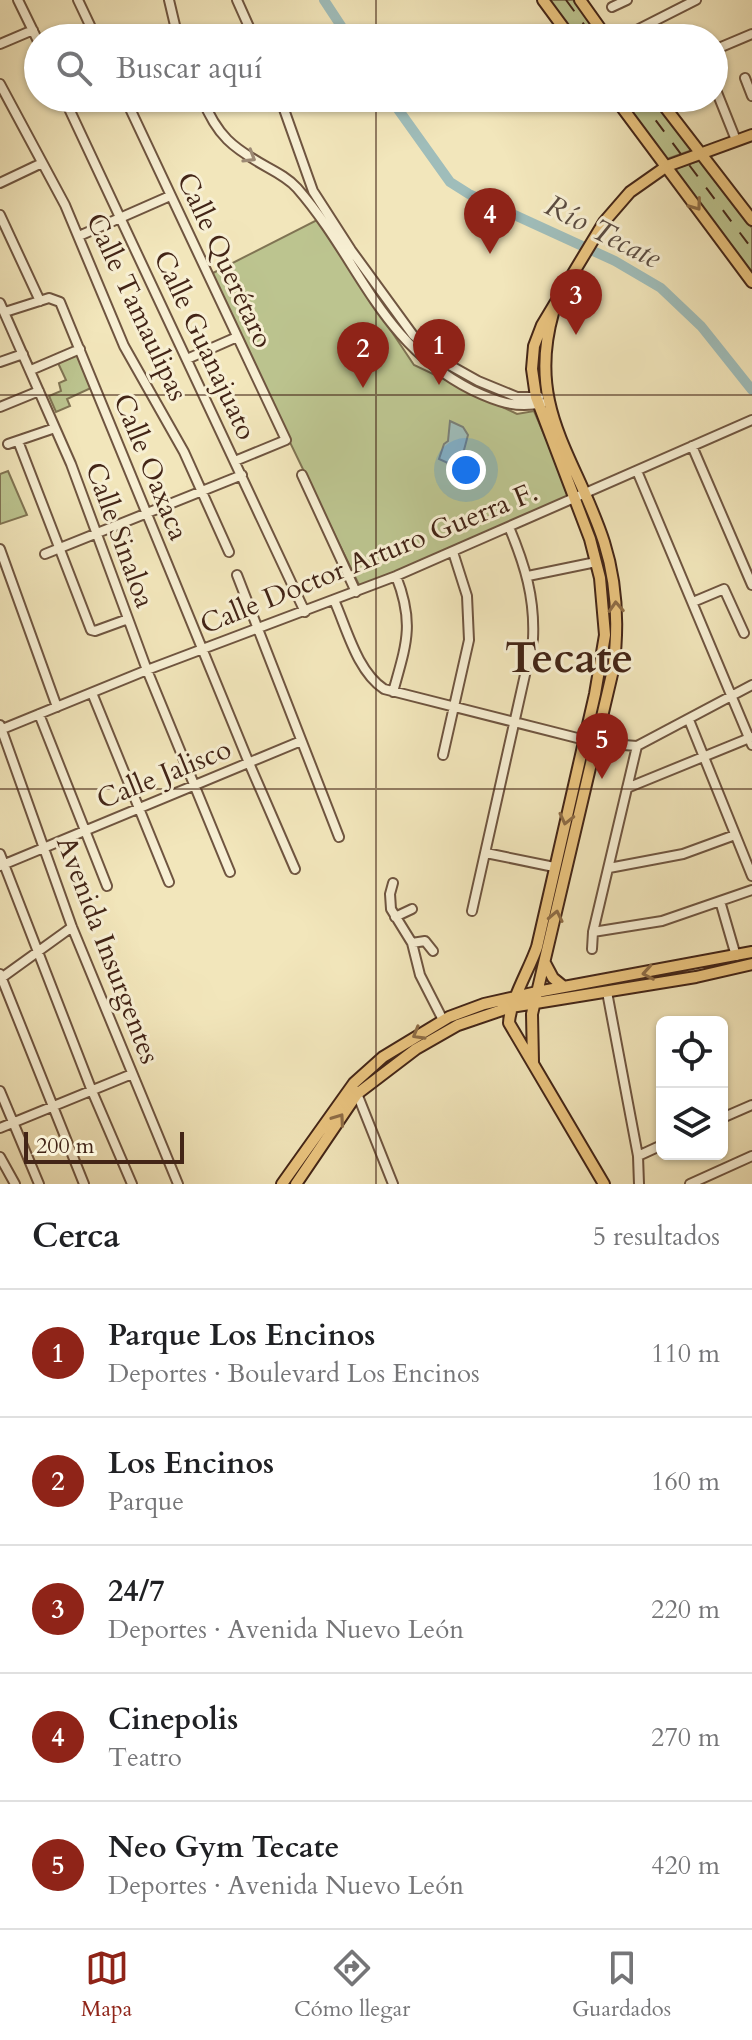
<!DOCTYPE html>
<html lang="es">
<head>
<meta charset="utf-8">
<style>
	body { margin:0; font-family:Cardo,serif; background:#f6f6f6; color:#202124 }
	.controls { position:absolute; right:24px; bottom:24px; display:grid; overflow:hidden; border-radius:12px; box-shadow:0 2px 6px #0004 }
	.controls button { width:72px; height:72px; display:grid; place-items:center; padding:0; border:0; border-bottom:2px solid #e0e0e0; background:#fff; color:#202124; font:40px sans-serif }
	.scale { position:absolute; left:24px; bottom:20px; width:160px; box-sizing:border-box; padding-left:8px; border:4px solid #432517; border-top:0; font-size:22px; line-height:28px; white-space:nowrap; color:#432517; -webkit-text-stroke:6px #f7efd3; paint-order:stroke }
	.you { position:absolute; left:466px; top:470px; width:28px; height:28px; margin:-20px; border:6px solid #fff; border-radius:50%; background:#1a73e8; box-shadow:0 0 0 12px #1a73e833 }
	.badge { display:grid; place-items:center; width:52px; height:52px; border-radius:50%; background:#8f2418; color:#fff; font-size:26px; font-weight:700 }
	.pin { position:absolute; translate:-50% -66px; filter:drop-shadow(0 2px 4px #0008) }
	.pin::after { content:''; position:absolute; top:42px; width:28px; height:24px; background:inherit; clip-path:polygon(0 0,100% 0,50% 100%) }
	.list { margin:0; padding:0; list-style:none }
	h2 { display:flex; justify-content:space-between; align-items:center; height:104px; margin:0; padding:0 32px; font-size:34px }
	h2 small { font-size:26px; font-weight:400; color:#757577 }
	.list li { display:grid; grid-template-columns:52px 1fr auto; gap:24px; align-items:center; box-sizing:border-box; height:128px; padding:0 32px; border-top:2px solid #e0e0e0 }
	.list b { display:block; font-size:30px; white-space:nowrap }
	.list p { margin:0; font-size:26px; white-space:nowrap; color:#757577 }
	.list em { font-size:26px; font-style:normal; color:#757577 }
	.icon { flex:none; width:44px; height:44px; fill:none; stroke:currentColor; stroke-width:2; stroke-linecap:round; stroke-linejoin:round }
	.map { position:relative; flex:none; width:752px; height:1184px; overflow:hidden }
	.search { position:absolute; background:#fff; box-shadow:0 2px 6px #0004; left:24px; right:24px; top:24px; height:88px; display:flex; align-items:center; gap:20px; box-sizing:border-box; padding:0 28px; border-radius:44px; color:#757577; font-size:30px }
	.sheet { height:744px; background:#fff }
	nav { display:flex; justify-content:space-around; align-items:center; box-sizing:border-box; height:112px; border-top:2px solid #e0e0e0; background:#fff; font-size:22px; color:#757577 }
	nav a { display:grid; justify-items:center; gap:4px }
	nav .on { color:#8f2418 }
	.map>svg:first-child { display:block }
	.green { fill:#bcc48f; stroke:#807453; stroke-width:2 }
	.water { fill:#9fbdba; stroke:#7a8079; stroke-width:2 }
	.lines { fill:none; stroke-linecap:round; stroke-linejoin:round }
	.river { stroke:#9fbdba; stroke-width:10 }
	.minor-casing { stroke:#6f5540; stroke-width:12 }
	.major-casing { stroke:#432517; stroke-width:14 }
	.minor { stroke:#f7efd3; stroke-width:8 }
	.major { stroke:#e9c37e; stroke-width:10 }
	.rail { stroke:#432517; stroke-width:2; stroke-dasharray:14 14; stroke-linecap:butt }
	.oneway { stroke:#9d8a75 }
	.oneway2 { stroke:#8e6c45 }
	.grid { fill:none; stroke:#432517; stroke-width:2; stroke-opacity:0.55 }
	.labels { text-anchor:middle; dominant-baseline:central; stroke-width:6; stroke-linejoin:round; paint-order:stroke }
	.street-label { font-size:28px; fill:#432517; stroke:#f7efd3 }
	.water-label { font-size:30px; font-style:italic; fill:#5a4b40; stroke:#f7efd3 }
	.town-label { font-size:44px; font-weight:bold; fill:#432517; stroke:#f7efd3 }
</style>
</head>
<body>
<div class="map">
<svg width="752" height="1184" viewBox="0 0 752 1184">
	<rect width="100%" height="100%" fill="#f2e6bb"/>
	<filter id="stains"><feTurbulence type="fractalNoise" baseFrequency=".0025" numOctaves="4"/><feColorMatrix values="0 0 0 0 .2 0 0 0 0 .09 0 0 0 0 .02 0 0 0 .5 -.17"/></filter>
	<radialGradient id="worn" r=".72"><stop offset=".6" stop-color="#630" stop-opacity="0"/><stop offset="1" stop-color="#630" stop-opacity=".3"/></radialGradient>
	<!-- green -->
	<path class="green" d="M548,0H573L602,38H576Z
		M621,98H657L695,149L667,159Z
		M701,160L752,228V277L674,169Z
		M317,220L414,365L517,414L534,411L571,497L360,587L209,275Z
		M77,355L91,388L67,399L70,406L56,412L49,396L61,391L59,383L66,380L58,363Z
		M8,471L27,515L0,524V474Z"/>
	<!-- water -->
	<path class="water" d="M450,421L463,427L468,435L464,450L450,464L439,459L444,444L448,441Z"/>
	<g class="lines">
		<!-- river -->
		<path class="river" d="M324,0L349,38
			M390,98L450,182L469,194L615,261L661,288L701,326L752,390"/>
		<defs>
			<path id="minor" d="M18,0L38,41
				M78,0L96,38
				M169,0L178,38
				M237,0L254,38
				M612,7L627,0
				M621,38L696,0
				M0,44L33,30
				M714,50L752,34
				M745,78L752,96
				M0,84L65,205L124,346L184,452L229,552
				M716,90L736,140
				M64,98L305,612
				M125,98L286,440L235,461
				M202,98C217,136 233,148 267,167C278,173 289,179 297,188C360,260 379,343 472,390C495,401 516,409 542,403
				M280,98L313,191L351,250L413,335L444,362L478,381L517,397H539
				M0,183L42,163
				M0,215L40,301
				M79,236L170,196
				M0,303L71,464L147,670L230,872
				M5,312L49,298L60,302L249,763L295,869
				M187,359L237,337
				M0,362L23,354
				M31,370L80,349
				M0,407L39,391
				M18,441L91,630L95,631L128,619
				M8,444L55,428
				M692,446L752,585
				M637,471L752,745
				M302,475L356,592
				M0,549L57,707
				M45,554L242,475
				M237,575L339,837
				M528,576L596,562
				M334,600C347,629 357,671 384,689L597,743L637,746L752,685
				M693,602L724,589L744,633
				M393,692C406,645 415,624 396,576
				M92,693L169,882
				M39,714L107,886
				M689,720L752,876
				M0,725L72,927L178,1184
				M0,730L147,670L396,576L752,420
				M443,755L469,640L467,596L453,552
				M627,788L752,737
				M486,853L554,867
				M0,854L92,1091L132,1184
				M0,866L301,741
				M609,868L683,854L735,835
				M393,883L390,894L391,909L412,943L420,975L443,1020
				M720,901L736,956
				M472,911L533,639C535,598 525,565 509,527
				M395,917L412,909
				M593,932L662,921L752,890
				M412,943L425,941L433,951
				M592,949L593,932L637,746
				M0,974L84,1184
				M0,979L72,927
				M607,992L638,1156L639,1184
				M0,1091L39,1184
				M356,1091L393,1184
				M722,1118L752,1105
				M0,1128L132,1074
				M638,1156L662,1145
				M0,1157L15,1184
				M690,1184L752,1156"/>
			<path id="major" d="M543,0L571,38
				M580,0L607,38
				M615,98L752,282
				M658,98L752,220
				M545,963L553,978L564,987
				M533,1062L532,1014L613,670C619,626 617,583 604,542C576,456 526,409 553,313
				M282,1184L354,1083L383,1057L449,1017L484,1004L537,992L752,952
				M296,1184L357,1094L416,1049L458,1025L511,1007L696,977L752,964
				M604,1184L509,1023C510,1001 529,970 537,947L595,694L605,635L600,578L590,539L536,397L532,369L534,346L542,325L604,222L630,192L667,166L752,135"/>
		</defs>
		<!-- minor casing -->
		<use href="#minor" class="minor-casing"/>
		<!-- major casing -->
		<use href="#major" class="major-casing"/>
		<!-- minor -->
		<use href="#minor" class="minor"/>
		<!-- major -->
		<use href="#major" class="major"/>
		<!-- rail -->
		<path class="rail" d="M566,0L594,38
			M639,98L752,249"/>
	</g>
	<!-- one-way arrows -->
	<defs><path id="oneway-chevron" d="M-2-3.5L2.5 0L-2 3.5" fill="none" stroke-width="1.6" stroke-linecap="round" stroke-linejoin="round" transform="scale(2)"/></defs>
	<use class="oneway" href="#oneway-chevron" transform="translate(250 157) rotate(31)"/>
	<g class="oneway2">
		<use href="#oneway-chevron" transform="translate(696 205) rotate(54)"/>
		<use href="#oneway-chevron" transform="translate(616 607) rotate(-93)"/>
		<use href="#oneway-chevron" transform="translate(566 819) rotate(103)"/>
		<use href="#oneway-chevron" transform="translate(556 916) rotate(-78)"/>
		<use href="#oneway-chevron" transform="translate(648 973) rotate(170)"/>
		<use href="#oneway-chevron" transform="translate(418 1034) rotate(150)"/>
		<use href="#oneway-chevron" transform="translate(339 1119) rotate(-55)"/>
	</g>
	<!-- grid -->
	<path class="grid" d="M376,0V38M376,98V1184M0,395H752M0,789H752"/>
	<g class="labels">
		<!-- street labels -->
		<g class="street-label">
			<text transform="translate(225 260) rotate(65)">Calle Querétaro</text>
			<text transform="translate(137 307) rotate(65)">Calle Tamaulipas</text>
			<text transform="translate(205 345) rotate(65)">Calle Guanajuato</text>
			<text transform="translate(151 467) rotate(68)">Calle Oaxaca</text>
			<text transform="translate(120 535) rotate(70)">Calle Sinaloa</text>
			<text transform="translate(369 558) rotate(-22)">Calle Doctor Arturo Guerra F.</text>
			<text transform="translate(164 774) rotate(-22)">Calle Jalisco</text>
			<text transform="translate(108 950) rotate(69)">Avenida Insurgentes</text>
		</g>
		<!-- water labels -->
		<g class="water-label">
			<text transform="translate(603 232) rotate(27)">Río Tecate</text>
		</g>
		<!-- town labels -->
		<g class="town-label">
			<text x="569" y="658">Tecate</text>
		</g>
	</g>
	<rect width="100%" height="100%" filter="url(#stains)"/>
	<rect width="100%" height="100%" fill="url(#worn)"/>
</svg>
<div class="controls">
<button><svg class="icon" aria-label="locate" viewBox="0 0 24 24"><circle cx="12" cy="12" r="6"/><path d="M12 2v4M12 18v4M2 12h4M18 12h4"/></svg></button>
<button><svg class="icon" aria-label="layers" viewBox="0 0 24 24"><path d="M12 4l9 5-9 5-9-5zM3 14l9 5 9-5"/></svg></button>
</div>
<div class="scale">200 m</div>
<div class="you"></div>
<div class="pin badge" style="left:439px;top:385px">1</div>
<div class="pin badge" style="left:363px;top:388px">2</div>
<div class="pin badge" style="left:576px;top:335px">3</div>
<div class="pin badge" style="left:490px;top:254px">4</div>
<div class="pin badge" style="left:602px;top:779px">5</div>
<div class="search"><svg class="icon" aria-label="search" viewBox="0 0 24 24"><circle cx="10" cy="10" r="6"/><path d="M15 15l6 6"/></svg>Buscar aquí</div>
</div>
<section class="sheet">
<h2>Cerca<small>5 resultados</small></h2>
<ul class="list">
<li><span class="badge">1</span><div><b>Parque Los Encinos</b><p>Deportes · Boulevard Los Encinos</p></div><em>110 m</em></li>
<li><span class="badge">2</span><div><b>Los Encinos</b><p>Parque</p></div><em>160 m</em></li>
<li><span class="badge">3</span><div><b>24/7</b><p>Deportes · Avenida Nuevo León</p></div><em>220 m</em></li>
<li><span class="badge">4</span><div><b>Cinepolis</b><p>Teatro</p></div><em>270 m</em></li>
<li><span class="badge">5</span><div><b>Neo Gym Tecate</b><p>Deportes · Avenida Nuevo León</p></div><em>420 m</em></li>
</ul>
</section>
<nav>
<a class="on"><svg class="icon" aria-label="map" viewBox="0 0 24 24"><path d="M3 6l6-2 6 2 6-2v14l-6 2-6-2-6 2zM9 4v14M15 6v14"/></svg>Mapa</a>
<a><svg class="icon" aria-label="directions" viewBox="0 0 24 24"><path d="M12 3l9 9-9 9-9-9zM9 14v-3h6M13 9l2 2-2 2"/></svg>Cómo llegar</a>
<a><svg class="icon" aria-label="saved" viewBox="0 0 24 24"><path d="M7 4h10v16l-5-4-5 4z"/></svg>Guardados</a>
</nav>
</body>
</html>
